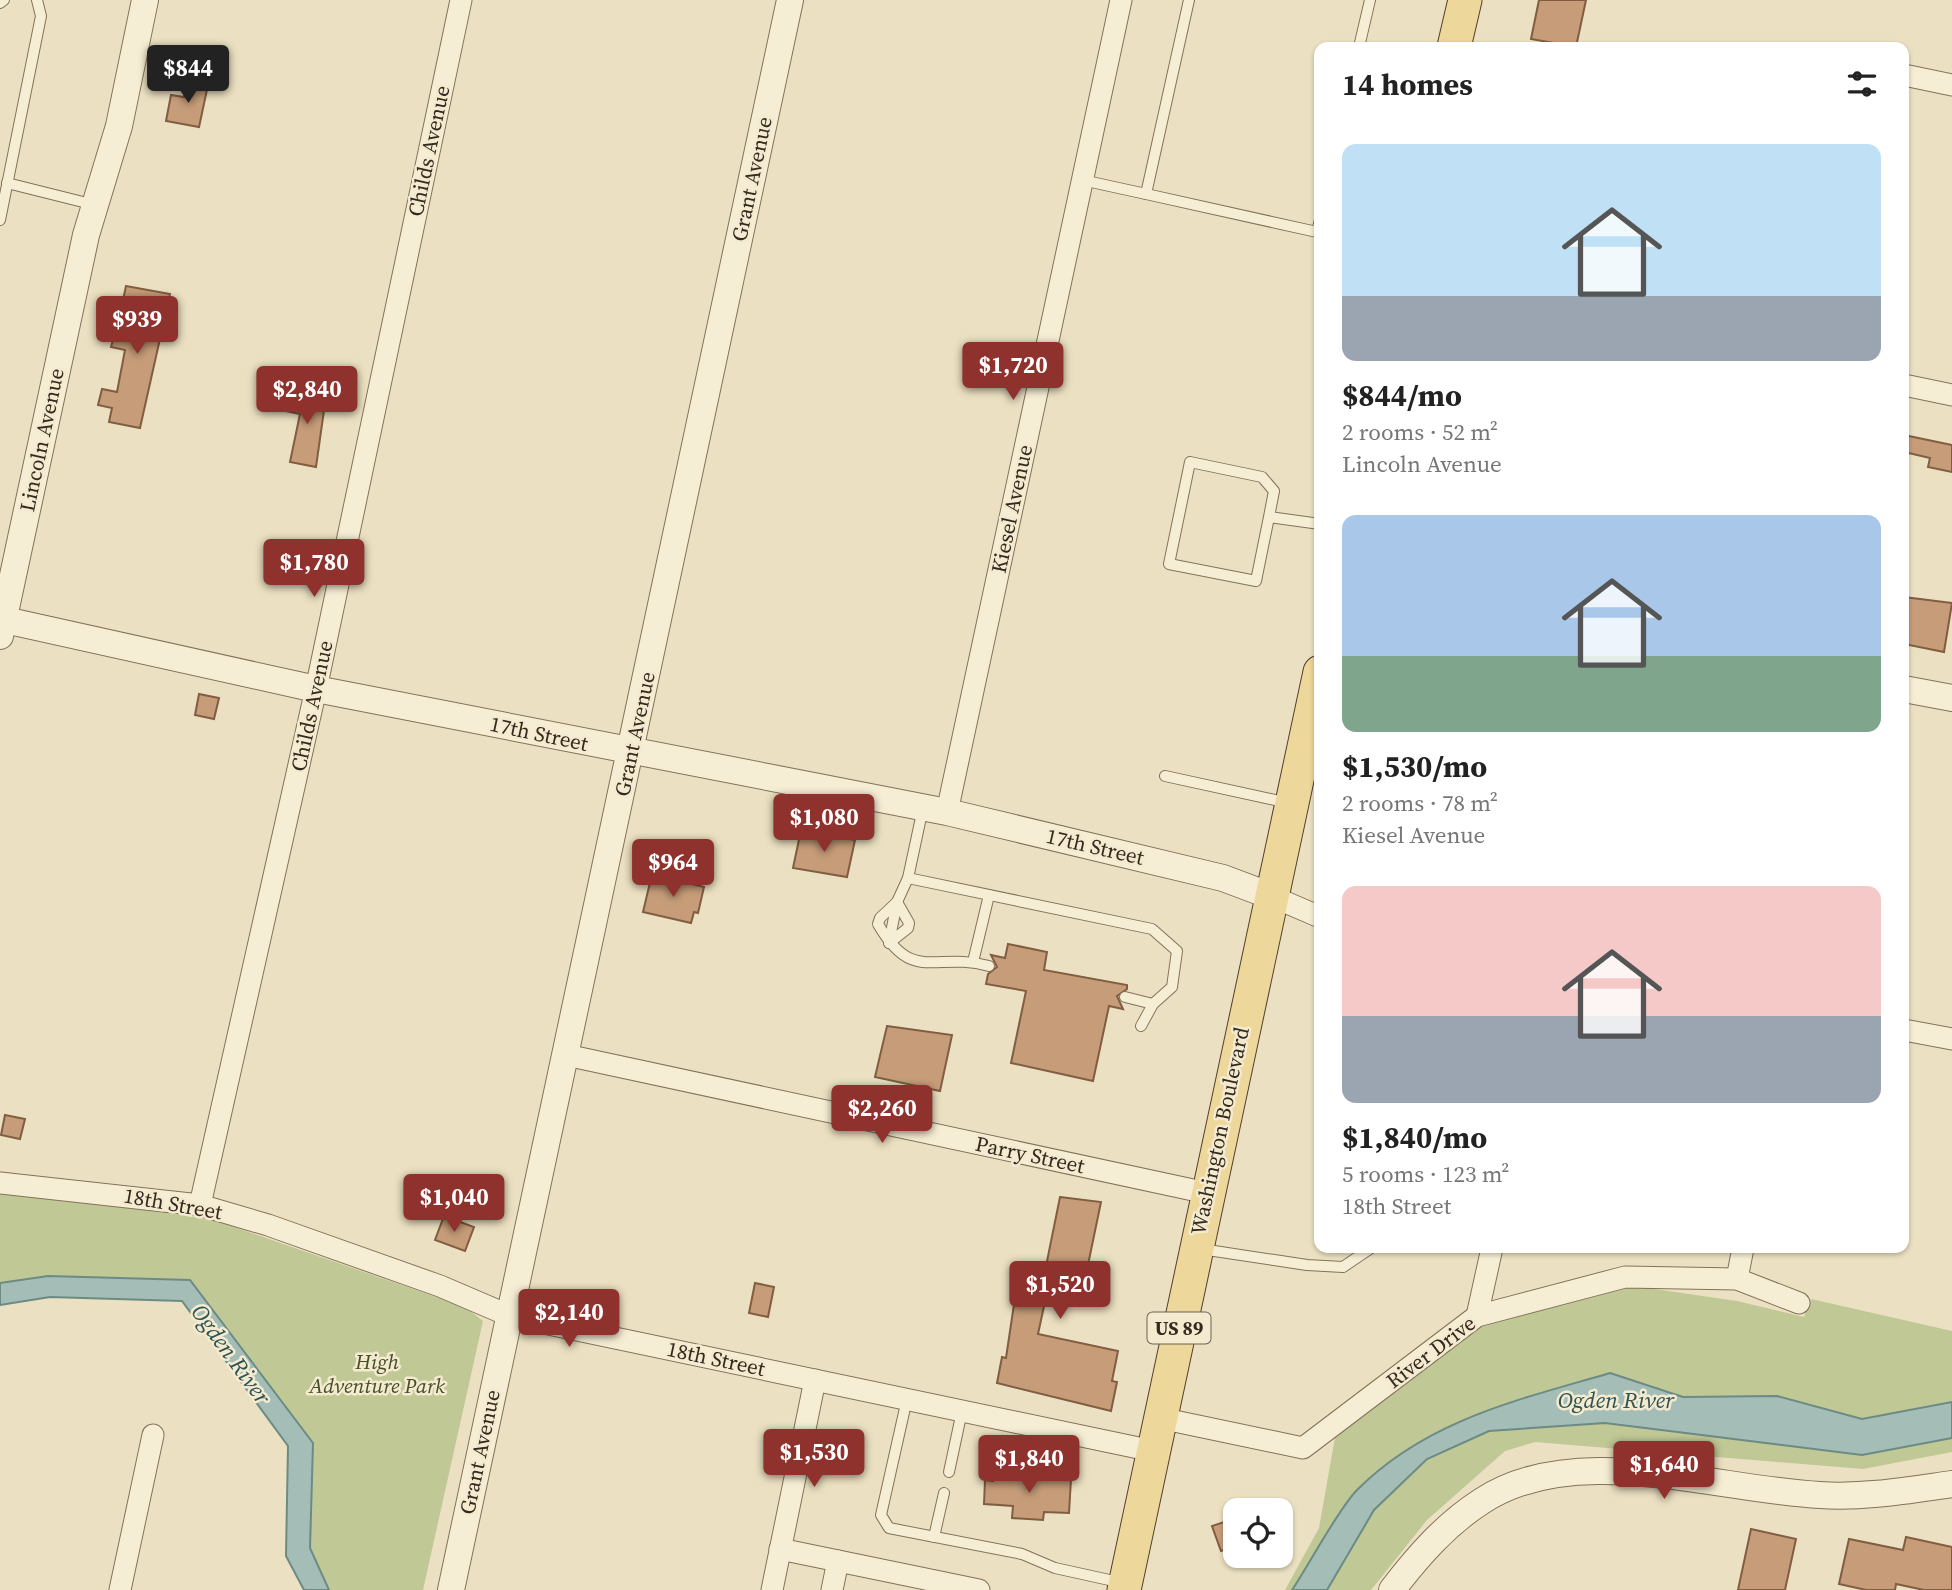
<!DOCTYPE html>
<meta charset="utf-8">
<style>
:root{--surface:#fff;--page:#f2f2f2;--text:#222;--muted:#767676;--accent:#8f312d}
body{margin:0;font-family:"Source Serif 4",serif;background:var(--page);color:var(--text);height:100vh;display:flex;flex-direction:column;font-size:26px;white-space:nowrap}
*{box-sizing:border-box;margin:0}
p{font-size:23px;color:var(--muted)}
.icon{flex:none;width:38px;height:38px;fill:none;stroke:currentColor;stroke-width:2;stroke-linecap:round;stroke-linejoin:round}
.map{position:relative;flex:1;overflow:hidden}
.sheet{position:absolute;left:1314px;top:42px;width:595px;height:1211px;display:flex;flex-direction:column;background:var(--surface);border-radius:14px;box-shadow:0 2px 5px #0004}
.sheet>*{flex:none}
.fabs{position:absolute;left:1223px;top:1498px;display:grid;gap:14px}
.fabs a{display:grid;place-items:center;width:70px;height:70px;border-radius:14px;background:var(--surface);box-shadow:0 2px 5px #0004;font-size:35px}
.price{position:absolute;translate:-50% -60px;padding:0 16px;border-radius:7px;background:var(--accent);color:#fff;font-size:23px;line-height:46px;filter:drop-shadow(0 2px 4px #0008)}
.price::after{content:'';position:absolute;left:50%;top:42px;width:21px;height:16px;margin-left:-10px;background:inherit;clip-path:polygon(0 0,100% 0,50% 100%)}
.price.on{background:#222;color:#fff}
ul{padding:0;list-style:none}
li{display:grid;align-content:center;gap:14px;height:371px;padding:0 28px}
li span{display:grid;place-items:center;height:217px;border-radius:14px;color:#555}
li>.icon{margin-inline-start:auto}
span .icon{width:126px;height:126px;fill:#fffc;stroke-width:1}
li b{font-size:30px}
h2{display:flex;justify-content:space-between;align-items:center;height:84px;padding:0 28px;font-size:30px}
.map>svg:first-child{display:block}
.green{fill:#c0c896}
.water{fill:#a4beb7;stroke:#6b8b84;stroke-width:2}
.building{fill:#c79d79;stroke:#815d41;stroke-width:2}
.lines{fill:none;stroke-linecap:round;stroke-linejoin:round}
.service-casing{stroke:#83725a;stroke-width:12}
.minor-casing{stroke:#83725a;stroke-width:23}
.tertiary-casing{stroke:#83725a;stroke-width:28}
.primary-casing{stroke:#51402e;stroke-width:35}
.service{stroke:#f6eed4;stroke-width:10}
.minor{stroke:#f6eed4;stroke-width:21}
.tertiary{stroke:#f6eed4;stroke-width:26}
.primary{stroke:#edd79a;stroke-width:33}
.labels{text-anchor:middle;stroke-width:5;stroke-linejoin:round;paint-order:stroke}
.shield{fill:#f3ead0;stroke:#6d6353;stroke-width:2}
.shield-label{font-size:19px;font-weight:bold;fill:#34291d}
.street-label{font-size:21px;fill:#34291d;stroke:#f3ead0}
.park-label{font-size:21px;font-style:italic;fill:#434f25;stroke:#f3ead0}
.water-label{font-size:23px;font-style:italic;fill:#2d5352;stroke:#f3ead0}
</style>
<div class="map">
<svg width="1952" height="1590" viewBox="0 0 1952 1590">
<rect width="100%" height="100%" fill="#ebe0c1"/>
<g class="green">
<path d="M 0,1193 L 128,1206 L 214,1220 L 465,1307 L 483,1321 L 423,1590 L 329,1590 L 310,1548 L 313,1443 L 190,1280 L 48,1276 L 0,1283 Z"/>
<path d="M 1627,1285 L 1737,1301 L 1804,1317 L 1811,1299 L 1952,1331 L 1952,1402 L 1862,1419 L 1777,1396 L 1683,1397 L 1610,1373 L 1355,1492 L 1292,1590 L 1285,1590 L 1319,1528 L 1336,1432 L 1476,1328 Z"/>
<path d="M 1605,1423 L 1862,1455 L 1952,1438 L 1952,1452 L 1863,1469 L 1535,1442 L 1505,1451 L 1427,1520 L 1371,1590 L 1327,1590 L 1374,1510 L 1427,1459 L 1489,1431 Z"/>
</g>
<g class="water">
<path d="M 48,1276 L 190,1280 L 313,1443 L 310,1548 L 329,1590 L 304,1590 L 286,1556 L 288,1446 L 182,1301 L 50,1297 L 0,1305 L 0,1283 Z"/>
<path d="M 1610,1373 L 1683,1397 L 1777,1396 L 1862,1419 L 1952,1402 L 1952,1438 L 1862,1455 L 1605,1423 L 1489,1431 L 1427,1459 L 1374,1510 L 1327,1590 L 1292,1590 C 1310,1563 1336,1513 1356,1491 C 1426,1420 1518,1400 1610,1373 Z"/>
</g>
<g class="building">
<path d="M 1539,0 L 1586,0 L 1576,47 L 1531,39 Z"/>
<path d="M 187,80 L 208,85 L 199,127 L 166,121 L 171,95 L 184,97 Z"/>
<path d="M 126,286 L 170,294 L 140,428 L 109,422 L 112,408 L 98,405 L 102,389 L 117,392 L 125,350 L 111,347 L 115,332 L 127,335 L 133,302 L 123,300 Z"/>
<path d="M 288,390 L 326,396 L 316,467 L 290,462 L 300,414 L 285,411 Z"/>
<path d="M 1904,435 L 1952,445 L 1952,472 L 1928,467 L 1930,458 L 1904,452 Z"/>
<path d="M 1904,597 L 1952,603 L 1944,652 L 1904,644 Z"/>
<path d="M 199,694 L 219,698 L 214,719 L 195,715 Z"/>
<path d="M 801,830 L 855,840 L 847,877 L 793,868 Z"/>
<path d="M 652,874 L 704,887 L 698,913 L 694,912 L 691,923 L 643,912 Z"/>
<path d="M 1008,944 L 1047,952 L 1044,970 L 1127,985 L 1127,989 L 1117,996 L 1123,1009 L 1109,1006 L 1093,1081 L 1011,1063 L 1026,991 L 986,984 L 988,974 L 997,967 L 991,955 L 1005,958 Z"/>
<path d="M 887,1026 L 952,1035 L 940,1091 L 875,1077 Z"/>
<path d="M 5,1115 L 25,1119 L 20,1139 L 1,1135 Z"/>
<path d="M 1060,1197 L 1101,1202 L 1083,1289 L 1079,1288 L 1076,1303 L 1046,1297 L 1038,1334 L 1118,1351 L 1112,1381 L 1117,1382 L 1111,1411 L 997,1383 L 1002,1357 L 1006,1358 L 1016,1291 L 1024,1293 L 1027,1278 L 1043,1281 Z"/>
<path d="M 444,1216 L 474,1227 L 465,1251 L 435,1240 Z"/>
<path d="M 755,1283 L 774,1287 L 768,1317 L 749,1313 Z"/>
<path d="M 993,1475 L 1071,1479 L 1069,1513 L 1044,1512 L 1043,1520 L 1012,1518 L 1013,1506 L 984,1504 L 985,1480 L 993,1481 Z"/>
<path d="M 1236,1518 L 1236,1546 L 1221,1551 L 1212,1526 Z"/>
<path d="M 1751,1529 L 1796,1539 L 1785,1590 L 1738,1590 Z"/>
<path d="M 1906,1537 L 1952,1547 L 1952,1590 L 1924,1590 L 1896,1584 L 1895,1590 L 1866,1590 L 1839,1584 L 1849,1539 L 1903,1550 Z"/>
</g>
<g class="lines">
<g class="service-casing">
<g id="service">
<path d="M 0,3 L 4,0"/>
<path d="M 1359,47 L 1370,0"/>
<path d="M 1082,180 L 1146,194 L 1189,0"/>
<path d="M 7,183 L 95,205"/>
<path d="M 1146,194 L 1317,232 L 1320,220"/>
<path d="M 0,220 L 41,16 L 37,0"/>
<path d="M 1269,517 L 1256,581 L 1169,564 L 1190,462 L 1262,477 L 1274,491 L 1269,517 L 1320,524"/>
<path d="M 1165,776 L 1289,803"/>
<path d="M 923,808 L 908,878 L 1152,929 L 1177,951 L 1172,987 L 1153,1004 L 1141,1026"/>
<path d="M 908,878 L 897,902 L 880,918 L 878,924 C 913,985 935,951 989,966"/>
<path d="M 889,943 L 908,928 L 909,923 L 897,902"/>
<path d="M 889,943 L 897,902"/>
<path d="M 973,962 L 989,895"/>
<path d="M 1125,997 L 1153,1004"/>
<path d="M 1201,1249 L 1307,1265 L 1343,1267 L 1371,1248"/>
<path d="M 907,1399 L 881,1515 L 889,1528 L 1022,1554 L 1055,1568 L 1123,1583"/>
<path d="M 949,1472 L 962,1411"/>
<path d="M 934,1537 L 944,1493"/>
</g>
</g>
<g class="minor-casing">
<g id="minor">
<path d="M 1904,75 L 1952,85"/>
<path d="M 1904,385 L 1952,395"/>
<path d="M 947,812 L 1121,0"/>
<path d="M 1271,896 L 1320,917"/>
<path d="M 1904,1030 L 1952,1039"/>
<path d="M 566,1055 L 1207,1193"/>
<path d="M 0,1183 L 200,1205 L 268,1225 L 440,1286 L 510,1316 L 1153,1451"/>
<path d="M 200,1205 L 316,689 L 461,0"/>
<path d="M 1737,1279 L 1743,1248"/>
<path d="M 1477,1316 L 1492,1248"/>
<path d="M 1160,1418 L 1303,1448 L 1477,1316 L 1625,1277 L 1737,1279 L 1799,1303"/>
<path d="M 780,1549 L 979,1590"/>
<path d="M 120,1590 L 153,1435"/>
<path d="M 772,1590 L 815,1380"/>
<path d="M 832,1590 L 838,1561"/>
</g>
</g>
<g class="tertiary-casing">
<g id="tertiary">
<path d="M 0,619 L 316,689 L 947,812 L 1223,878 L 1271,896"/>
<path d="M 0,636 L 86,235 L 119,126 L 145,0"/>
<path d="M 1904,689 L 1952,698"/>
<path d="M 451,1590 L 790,0"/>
<path d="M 1392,1590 C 1418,1556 1446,1524 1482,1501 C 1575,1440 1717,1490 1820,1495 C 1864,1498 1909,1490 1952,1484"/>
</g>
</g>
<g class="primary-casing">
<g id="primary">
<path d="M 1454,47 L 1465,0"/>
<path d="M 1124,1590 L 1320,672"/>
</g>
</g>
<use href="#service" class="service"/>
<use href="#minor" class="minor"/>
<use href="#tertiary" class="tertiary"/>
<use href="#primary" class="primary"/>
</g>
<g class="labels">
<rect class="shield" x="1147.5" y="1312.5" width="63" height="31" rx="5"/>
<g class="shield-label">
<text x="1179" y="1335">US 89</text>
</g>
<g class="street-label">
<text transform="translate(429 151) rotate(-78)" y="7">Childs Avenue</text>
<text transform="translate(752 179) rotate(-78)" y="7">Grant Avenue</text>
<text transform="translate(42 440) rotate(-78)" y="7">Lincoln Avenue</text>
<text transform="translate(1012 509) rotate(-78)" y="7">Kiesel Avenue</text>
<text transform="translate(312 706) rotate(-78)" y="7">Childs Avenue</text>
<text transform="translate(539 734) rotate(12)" y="7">17th Street</text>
<text transform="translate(635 734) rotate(-78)" y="7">Grant Avenue</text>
<text transform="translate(1095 847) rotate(13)" y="7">17th Street</text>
<text transform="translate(1220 1131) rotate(-78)" y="7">Washington Boulevard</text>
<text transform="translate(1030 1155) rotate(12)" y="7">Parry Street</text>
<text transform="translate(173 1204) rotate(10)" y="7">18th Street</text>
<text transform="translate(1431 1352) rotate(-37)" y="7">River Drive</text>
<text transform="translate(716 1359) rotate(12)" y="7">18th Street</text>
<text transform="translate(480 1452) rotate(-78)" y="7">Grant Avenue</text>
</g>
<g class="park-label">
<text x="377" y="1369">High<tspan x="377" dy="24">Adventure Park</tspan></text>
</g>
<g class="water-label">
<text transform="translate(231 1354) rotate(54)" y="8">Ogden River</text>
<text x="1616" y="1408">Ogden River</text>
</g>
</g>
</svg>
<div class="fabs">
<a><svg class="icon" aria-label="locate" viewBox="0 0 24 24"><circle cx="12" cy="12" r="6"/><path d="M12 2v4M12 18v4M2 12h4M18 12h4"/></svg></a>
</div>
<b class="price on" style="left:188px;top:105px">$844</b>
<b class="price" style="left:137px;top:356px">$939</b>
<b class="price" style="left:1013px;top:402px">$1,720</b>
<b class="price" style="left:307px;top:426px">$2,840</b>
<b class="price" style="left:314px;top:599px">$1,780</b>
<b class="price" style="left:824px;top:854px">$1,080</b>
<b class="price" style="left:673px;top:899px">$964</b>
<b class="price" style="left:882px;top:1145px">$2,260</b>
<b class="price" style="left:454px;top:1234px">$1,040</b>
<b class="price" style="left:1060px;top:1321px">$1,520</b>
<b class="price" style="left:569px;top:1349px">$2,140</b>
<b class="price" style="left:814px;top:1489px">$1,530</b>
<b class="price" style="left:1029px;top:1495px">$1,840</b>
<b class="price" style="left:1664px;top:1501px">$1,640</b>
<section class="sheet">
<h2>14 homes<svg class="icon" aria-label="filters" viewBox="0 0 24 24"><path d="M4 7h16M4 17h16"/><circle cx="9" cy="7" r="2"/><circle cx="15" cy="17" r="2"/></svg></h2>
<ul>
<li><span style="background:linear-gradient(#bfe0f5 70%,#9aa5b1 0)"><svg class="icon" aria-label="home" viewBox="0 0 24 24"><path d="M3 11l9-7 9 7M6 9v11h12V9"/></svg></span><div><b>$844/mo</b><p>2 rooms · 52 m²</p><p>Lincoln Avenue</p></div></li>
<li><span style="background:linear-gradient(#a9c7e8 65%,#7fa58c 0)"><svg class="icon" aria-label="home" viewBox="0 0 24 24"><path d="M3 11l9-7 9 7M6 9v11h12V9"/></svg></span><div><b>$1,530/mo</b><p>2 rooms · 78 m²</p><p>Kiesel Avenue</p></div></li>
<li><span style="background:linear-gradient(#f6c9c9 60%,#9aa5b1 0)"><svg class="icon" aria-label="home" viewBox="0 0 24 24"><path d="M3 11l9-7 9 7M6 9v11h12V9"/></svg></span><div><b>$1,840/mo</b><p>5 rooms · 123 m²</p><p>18th Street</p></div></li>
</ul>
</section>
</div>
